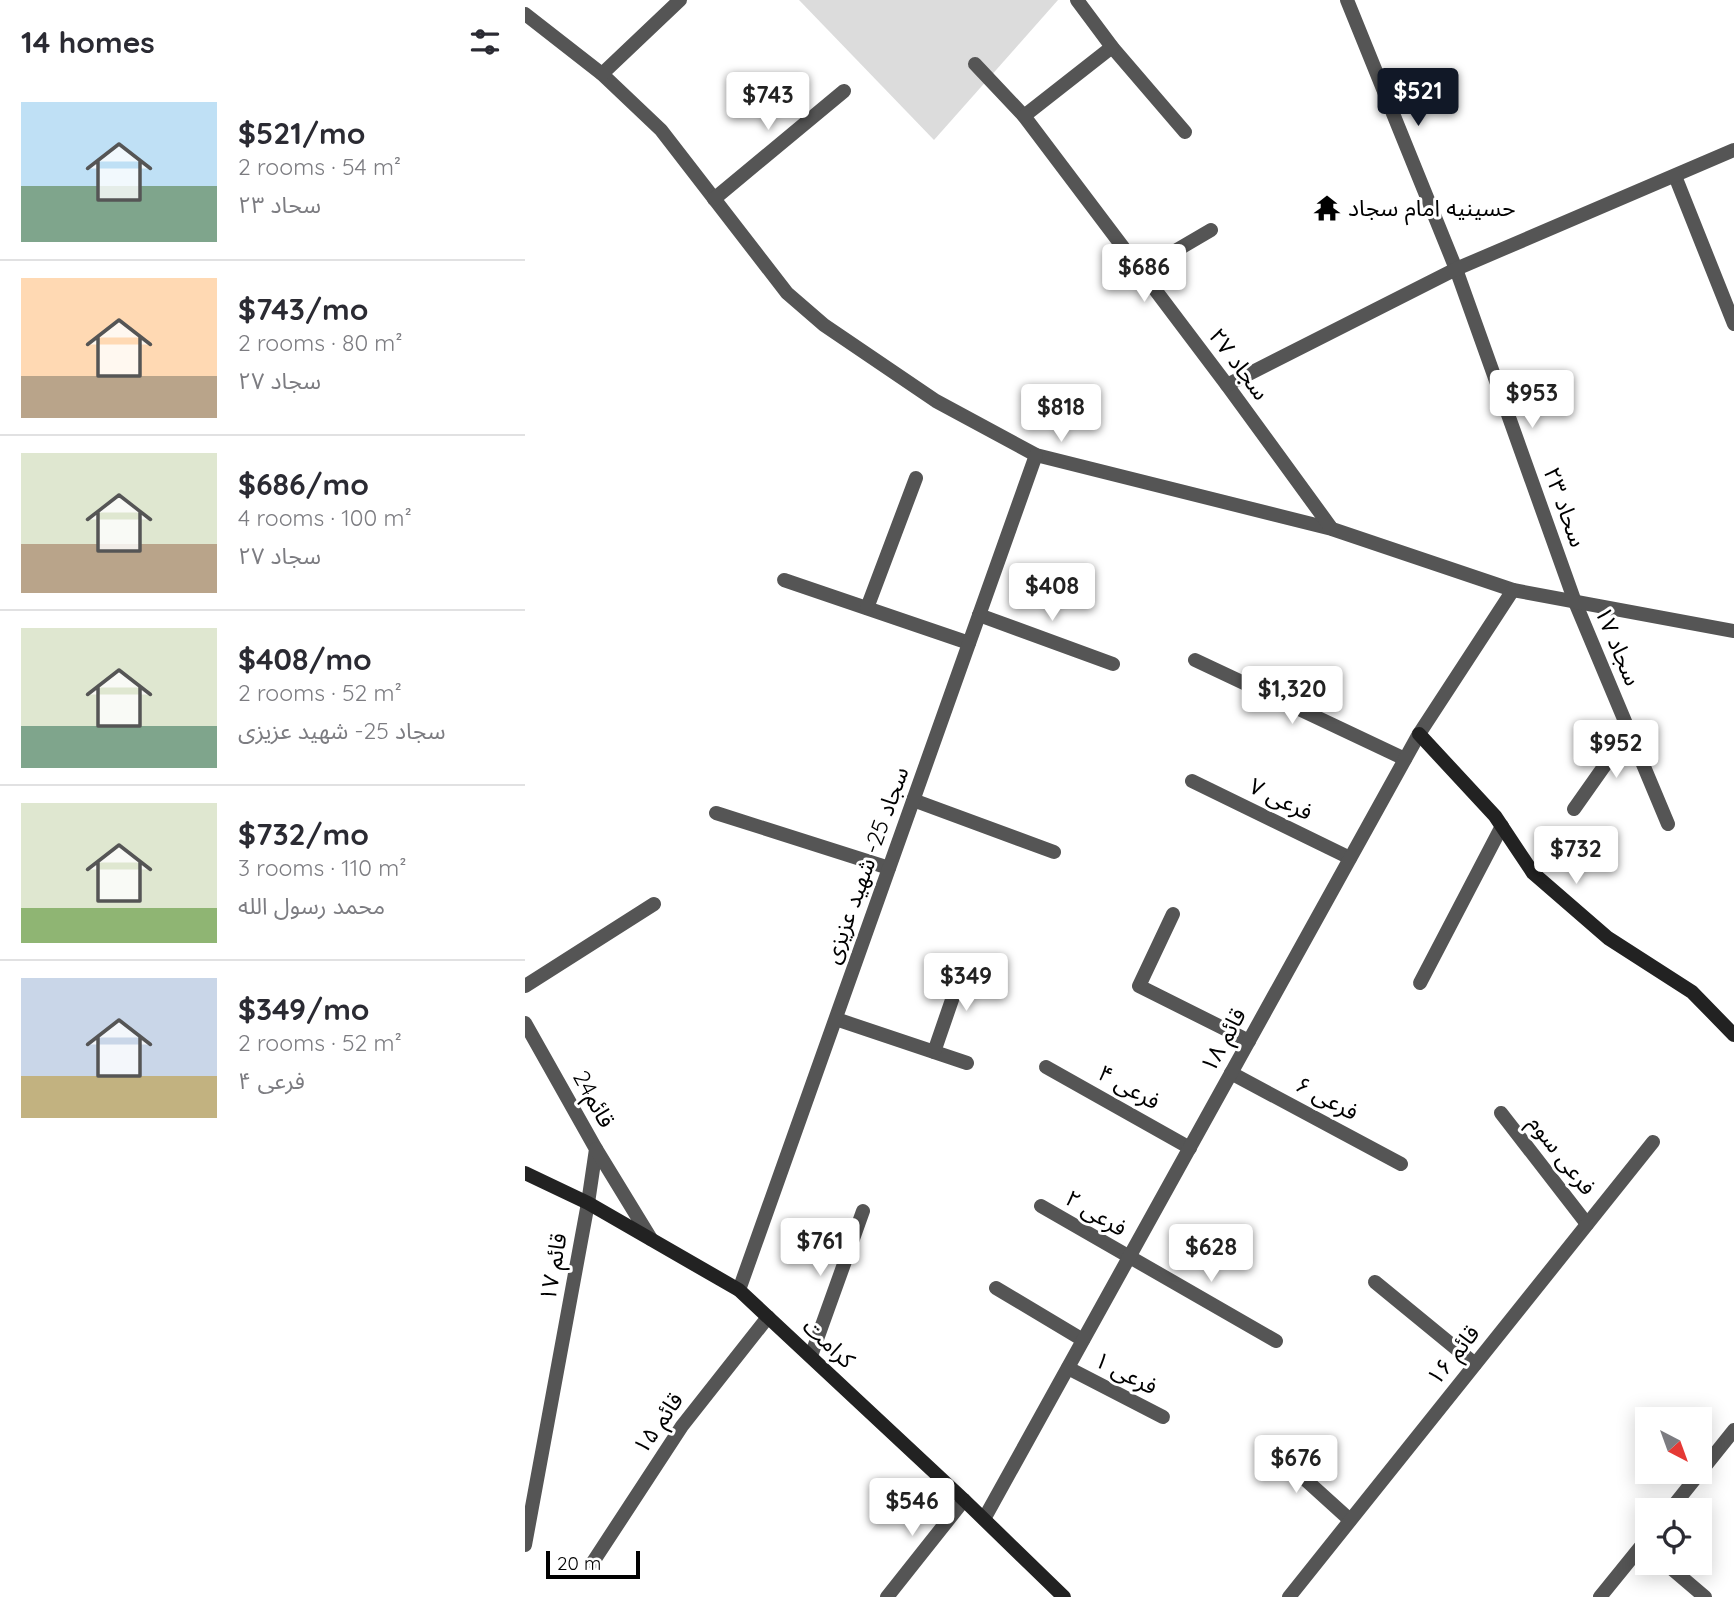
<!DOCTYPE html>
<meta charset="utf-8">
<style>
:root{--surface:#fff;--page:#f7f7f7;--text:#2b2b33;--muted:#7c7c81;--line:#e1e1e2;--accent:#111827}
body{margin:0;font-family:Quicksand,"Noto Sans Arabic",sans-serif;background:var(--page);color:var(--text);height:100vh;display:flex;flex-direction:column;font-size:26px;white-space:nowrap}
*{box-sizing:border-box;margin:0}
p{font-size:23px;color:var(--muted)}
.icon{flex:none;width:38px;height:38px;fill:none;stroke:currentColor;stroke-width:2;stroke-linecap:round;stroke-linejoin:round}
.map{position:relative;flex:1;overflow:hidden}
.side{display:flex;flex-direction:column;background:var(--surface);width:525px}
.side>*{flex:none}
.needle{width:46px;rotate:139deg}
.tools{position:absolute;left:1110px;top:1407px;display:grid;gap:14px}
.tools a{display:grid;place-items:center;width:77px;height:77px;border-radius:0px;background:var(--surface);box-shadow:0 4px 18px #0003;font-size:35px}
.scale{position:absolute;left:21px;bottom:18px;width:94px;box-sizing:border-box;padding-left:7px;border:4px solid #000;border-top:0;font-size:19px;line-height:24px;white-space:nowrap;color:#000;-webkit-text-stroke:5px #fff;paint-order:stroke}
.price{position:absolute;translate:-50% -60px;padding:0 16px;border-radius:7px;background:#fff;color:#222;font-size:23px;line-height:46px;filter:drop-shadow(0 2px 4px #0008)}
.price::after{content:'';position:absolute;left:50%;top:42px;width:21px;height:16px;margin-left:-10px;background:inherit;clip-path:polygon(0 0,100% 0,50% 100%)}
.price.on{background:var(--accent);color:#fff}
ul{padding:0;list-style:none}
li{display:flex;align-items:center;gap:21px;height:175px;padding:0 21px}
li+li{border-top:2px solid var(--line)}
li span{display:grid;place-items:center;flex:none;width:196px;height:140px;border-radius:0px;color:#555}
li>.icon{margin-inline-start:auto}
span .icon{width:84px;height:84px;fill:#fffc;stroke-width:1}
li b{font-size:30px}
h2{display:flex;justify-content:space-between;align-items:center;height:84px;padding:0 21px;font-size:30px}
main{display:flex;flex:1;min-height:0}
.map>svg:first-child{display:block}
.green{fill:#dcdcdc}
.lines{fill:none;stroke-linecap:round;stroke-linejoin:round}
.street{stroke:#555;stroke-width:14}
.secondary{stroke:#222;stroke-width:14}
.labels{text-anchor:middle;stroke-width:6;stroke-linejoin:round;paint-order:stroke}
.poi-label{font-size:23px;fill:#000;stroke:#fff;text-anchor:start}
.street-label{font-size:23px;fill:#000;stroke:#fff}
</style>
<main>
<section class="side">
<h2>14 homes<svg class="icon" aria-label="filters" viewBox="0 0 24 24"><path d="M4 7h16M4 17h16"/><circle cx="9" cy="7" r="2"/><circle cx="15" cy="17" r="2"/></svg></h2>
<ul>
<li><span style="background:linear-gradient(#bfe0f5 60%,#7fa58c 0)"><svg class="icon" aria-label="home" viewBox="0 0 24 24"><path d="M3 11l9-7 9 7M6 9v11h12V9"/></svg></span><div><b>$521/mo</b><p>2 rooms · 54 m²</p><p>سحاد ۲۳</p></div></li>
<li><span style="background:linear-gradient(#ffd9b3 70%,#b9a48a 0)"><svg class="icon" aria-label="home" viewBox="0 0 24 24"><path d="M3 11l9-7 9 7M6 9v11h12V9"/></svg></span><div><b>$743/mo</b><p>2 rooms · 80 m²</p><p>سجاد ۲۷</p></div></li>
<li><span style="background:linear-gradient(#dfe7d0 65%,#b9a48a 0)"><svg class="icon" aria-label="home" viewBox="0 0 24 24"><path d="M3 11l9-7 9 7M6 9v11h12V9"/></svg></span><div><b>$686/mo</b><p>4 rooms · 100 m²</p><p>سجاد ۲۷</p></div></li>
<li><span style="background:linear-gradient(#dfe7d0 70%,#7fa58c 0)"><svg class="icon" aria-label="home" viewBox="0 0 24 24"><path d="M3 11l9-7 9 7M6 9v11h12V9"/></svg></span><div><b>$408/mo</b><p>2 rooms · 52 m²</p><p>سجاد 25- شهید عزیزی</p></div></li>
<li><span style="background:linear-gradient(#dfe7d0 75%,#8fb573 0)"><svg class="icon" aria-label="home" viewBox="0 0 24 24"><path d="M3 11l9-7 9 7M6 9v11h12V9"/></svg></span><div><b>$732/mo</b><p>3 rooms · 110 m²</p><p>محمد رسول الله</p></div></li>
<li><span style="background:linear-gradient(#c9d6e8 70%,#c2b280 0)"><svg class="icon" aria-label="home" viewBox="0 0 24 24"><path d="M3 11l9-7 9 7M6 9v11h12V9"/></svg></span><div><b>$349/mo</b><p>2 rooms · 52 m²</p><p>فرعی ۴</p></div></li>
</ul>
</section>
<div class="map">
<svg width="1209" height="1597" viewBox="0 0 1209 1597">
<rect width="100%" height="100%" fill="#fff"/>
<path class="green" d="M 274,0 L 533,0 L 409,140 Z"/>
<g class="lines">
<g class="street">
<path d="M 552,0 L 587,47 L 660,132"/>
<path d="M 822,0 L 931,269 L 1050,602 L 1143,824"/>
<path d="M 0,14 L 77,74 L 136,130 L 262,293 L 299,325 L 411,401 L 511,455 L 807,529 L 988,590 L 1209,631"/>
<path d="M 450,64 L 499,116 L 702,385 L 807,529"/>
<path d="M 77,74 L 155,0"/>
<path d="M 499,116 L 587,47"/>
<path d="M 1150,176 L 1209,324"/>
<path d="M 189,199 L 319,91"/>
<path d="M 616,271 L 686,230"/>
<path d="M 702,385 L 931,269 L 1209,150"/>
<path d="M 259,580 L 444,643"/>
<path d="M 342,608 L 391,478"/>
<path d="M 454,615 L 588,664"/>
<path d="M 670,660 L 880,759"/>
<path d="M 667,781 L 825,858"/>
<path d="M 388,800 L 529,852"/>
<path d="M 1049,809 L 1104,731"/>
<path d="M 191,813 L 364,868"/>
<path d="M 648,914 L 614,986 L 724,1041"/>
<path d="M 895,983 L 977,826"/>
<path d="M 0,986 L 129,904"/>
<path d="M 311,1019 L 442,1063"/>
<path d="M 0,1023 L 71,1149 L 63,1203 L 0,1545"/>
<path d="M 409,1052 L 440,962"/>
<path d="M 521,1067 L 665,1148"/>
<path d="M 706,1073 L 876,1164"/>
<path d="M 976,1113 L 1062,1224"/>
<path d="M 71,1149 L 126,1239"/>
<path d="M 516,1206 L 751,1341"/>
<path d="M 850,1282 L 950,1364"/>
<path d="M 471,1288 L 558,1340"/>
<path d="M 214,1290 L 511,455"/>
<path d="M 286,1356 L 338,1211"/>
<path d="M 543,1368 L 638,1417"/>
<path d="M 741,1444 L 825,1520"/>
<path d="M 1145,1510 L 1209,1430"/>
<path d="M 459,1519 L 894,734 L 988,590"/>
<path d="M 68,1562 L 157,1426 L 243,1317"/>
<path d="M 1140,1563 L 1180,1597"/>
<path d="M 362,1597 L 439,1500"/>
<path d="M 764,1597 L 1128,1142"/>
<path d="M 1075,1597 L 1122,1539"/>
</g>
<g class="secondary">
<path d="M 894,734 L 970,816 L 1008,873 L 1083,938 L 1167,992 L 1209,1035"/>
<path d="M 0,1173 L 63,1203 L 214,1290 L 439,1500 L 539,1597"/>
</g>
</g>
<defs>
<g id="temple-bare" transform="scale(2.1)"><path d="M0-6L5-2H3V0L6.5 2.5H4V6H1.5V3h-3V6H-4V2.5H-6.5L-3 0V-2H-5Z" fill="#000" stroke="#fff" stroke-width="2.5" paint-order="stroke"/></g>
</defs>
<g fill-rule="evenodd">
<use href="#temple-bare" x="802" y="208"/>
</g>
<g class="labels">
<g class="poi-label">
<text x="823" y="216">حسینیه امام سجاد</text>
</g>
<g class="street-label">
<text transform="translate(714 364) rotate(53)" y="8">سجاد ۲۷</text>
<text transform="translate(1040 507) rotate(70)" y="8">سحاد ۲۳</text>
<text transform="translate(1093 646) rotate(67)" y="8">سجاد ۱۷</text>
<text transform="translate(756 799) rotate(26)" y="8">فرعی ۷</text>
<text transform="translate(341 865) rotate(-70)" y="8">سجاد 25- شهید عزیزی</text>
<text transform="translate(698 1040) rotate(-61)" y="8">قائم ۱۸</text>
<text transform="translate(604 1087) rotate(29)" y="8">فرعی ۴</text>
<text transform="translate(802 1098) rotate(28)" y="8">فرعی ۶</text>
<text transform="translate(69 1099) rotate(61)" y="8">قائم24</text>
<text transform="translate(1037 1155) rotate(52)" y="8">فرعی سوم</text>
<text transform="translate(571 1213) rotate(31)" y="8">فرعی ۲</text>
<text transform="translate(28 1267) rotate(-80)" y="8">قائم ۱۷</text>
<text transform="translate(304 1343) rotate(43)" y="8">کرامت</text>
<text transform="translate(928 1355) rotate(-51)" y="8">قائم ۱۶</text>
<text transform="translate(601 1373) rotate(27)" y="8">فرعی ۱</text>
<text transform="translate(133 1423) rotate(-55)" y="8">قائم ۱۵</text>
</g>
</g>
</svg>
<div class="tools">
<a><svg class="needle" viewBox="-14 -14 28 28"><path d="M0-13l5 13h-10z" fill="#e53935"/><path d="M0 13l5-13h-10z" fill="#7c7c81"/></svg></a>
<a><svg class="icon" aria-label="locate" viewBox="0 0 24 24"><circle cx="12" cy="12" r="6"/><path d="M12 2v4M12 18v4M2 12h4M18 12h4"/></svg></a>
</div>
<div class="scale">20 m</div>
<b class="price on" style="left:893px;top:128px">$521</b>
<b class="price" style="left:243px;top:132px">$743</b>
<b class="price" style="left:619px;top:304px">$686</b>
<b class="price" style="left:1007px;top:430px">$953</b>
<b class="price" style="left:536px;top:444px">$818</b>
<b class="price" style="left:527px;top:623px">$408</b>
<b class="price" style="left:767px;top:726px">$1,320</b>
<b class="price" style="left:1091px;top:780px">$952</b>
<b class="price" style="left:1051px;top:886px">$732</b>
<b class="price" style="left:441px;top:1013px">$349</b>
<b class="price" style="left:295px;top:1278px">$761</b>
<b class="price" style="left:686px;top:1284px">$628</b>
<b class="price" style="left:771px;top:1495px">$676</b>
<b class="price" style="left:387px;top:1538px">$546</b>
</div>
</main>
